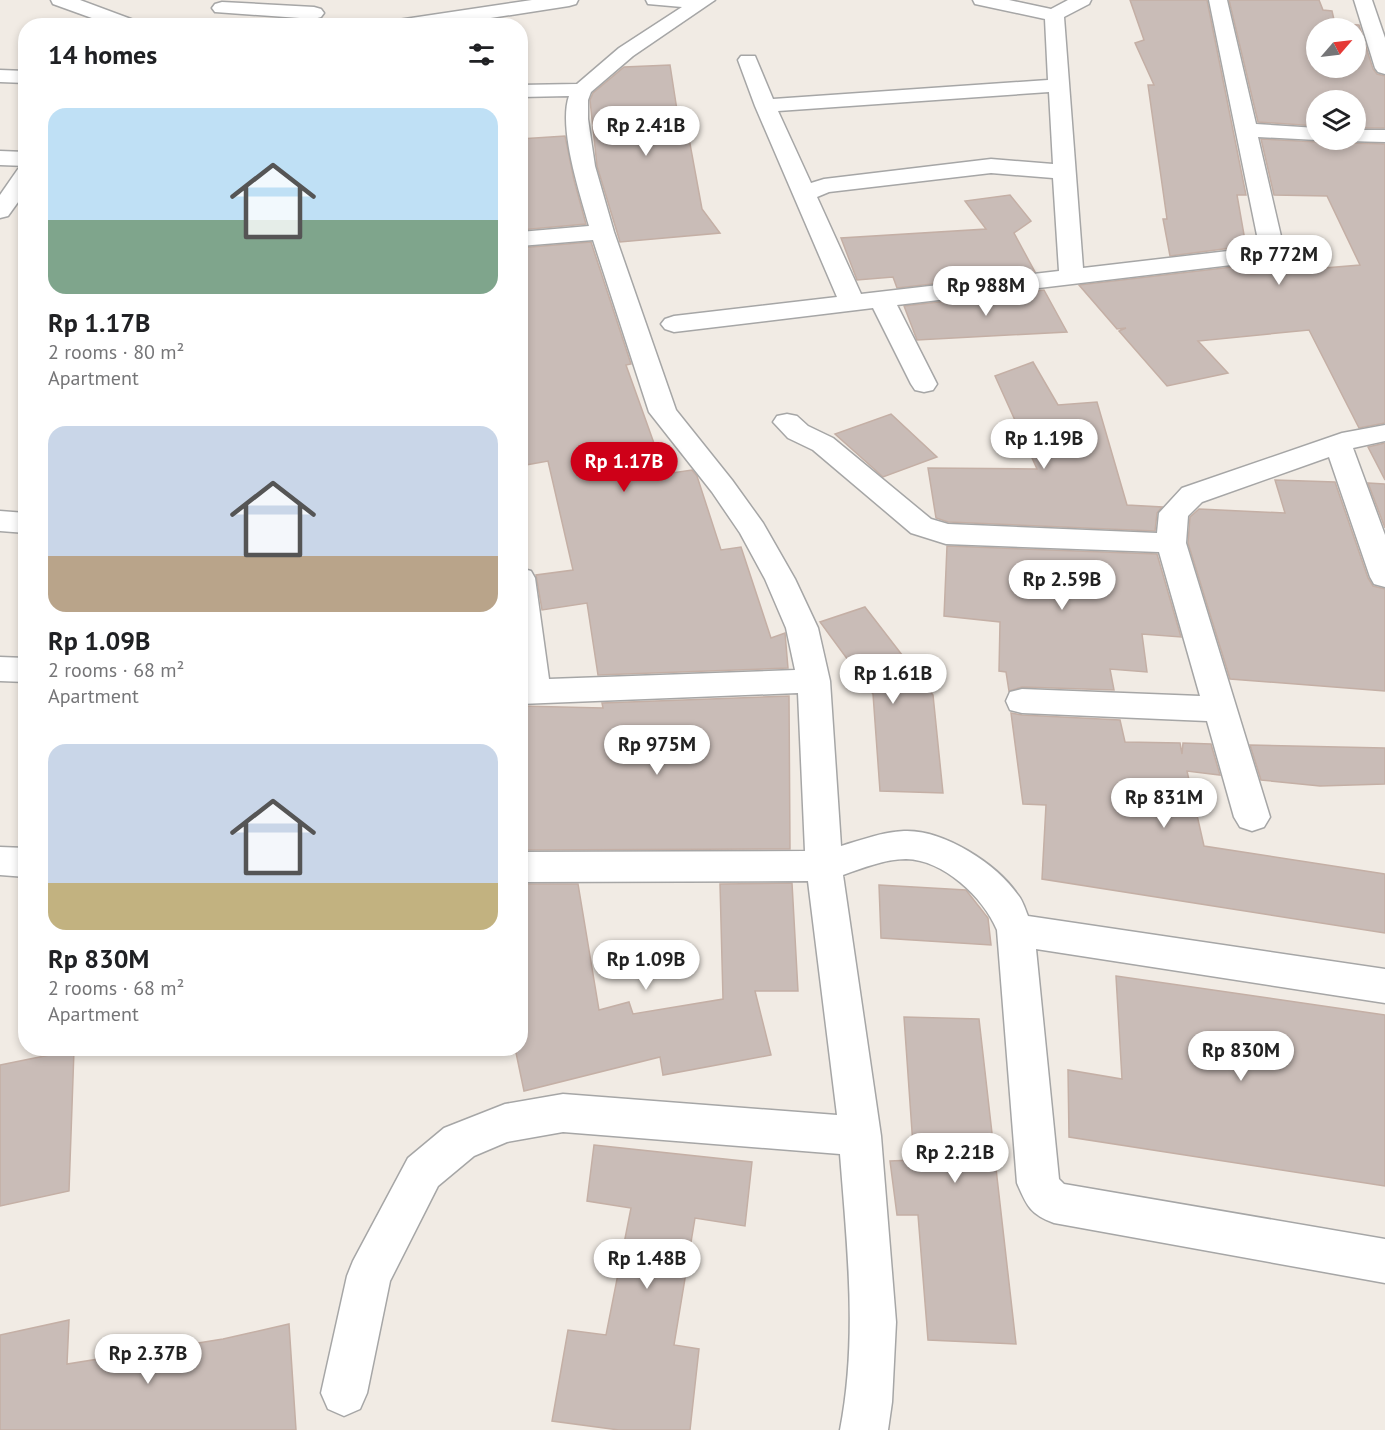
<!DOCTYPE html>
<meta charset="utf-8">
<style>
:root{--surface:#fff;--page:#f6f6f6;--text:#202124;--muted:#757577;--accent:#ce0018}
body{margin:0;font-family:"PT Sans",sans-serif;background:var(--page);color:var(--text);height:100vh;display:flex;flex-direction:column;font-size:22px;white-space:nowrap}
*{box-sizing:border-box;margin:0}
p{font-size:20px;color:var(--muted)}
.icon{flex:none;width:33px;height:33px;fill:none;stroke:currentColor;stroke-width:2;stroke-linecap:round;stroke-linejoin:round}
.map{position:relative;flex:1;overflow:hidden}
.side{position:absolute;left:18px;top:18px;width:510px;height:1038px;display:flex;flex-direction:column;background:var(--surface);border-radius:24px;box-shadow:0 3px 9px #0003}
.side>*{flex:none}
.needle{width:39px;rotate:62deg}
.controls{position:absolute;left:1306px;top:18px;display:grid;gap:12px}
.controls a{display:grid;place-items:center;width:60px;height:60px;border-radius:50%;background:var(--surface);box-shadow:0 3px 9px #0003;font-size:30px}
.price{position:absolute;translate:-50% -51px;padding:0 14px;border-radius:21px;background:#fff;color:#222;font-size:20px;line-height:39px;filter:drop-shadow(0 2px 3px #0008)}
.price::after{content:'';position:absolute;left:50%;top:36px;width:18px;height:14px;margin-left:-9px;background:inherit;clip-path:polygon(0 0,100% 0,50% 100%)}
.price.selected{background:var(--accent);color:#fff}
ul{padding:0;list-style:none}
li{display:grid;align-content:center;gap:12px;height:318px;padding:0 30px}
li span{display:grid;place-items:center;height:186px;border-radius:18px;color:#555}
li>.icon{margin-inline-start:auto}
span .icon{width:108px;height:108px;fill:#fffc;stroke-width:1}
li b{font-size:26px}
h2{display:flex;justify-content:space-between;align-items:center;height:72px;padding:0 30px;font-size:26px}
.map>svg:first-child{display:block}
.building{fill:#c9bcb7;stroke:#c4afa5;stroke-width:1.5;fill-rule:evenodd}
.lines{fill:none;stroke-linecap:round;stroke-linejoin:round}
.minor-casing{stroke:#a6a6a6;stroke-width:3}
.minor{fill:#fff;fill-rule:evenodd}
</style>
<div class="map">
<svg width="1385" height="1430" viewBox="0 0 1385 1430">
<rect width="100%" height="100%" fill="#f1ebe4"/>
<g class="building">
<path d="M 1130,0 L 1207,0 L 1246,195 L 1237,195 L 1246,246 L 1170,256 L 1163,219 L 1167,219 L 1148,85 L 1154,85 L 1135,43 L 1144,40 Z"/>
<path d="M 1229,0 L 1319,0 L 1323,10 L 1332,11 L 1335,24 L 1359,25 L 1373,69 L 1377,74 L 1385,76 L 1385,128 L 1356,128 L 1356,100 L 1317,100 L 1317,126 L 1258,122 ZM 1317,28 L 1356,28 L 1356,68 L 1317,68 Z"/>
<path d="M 670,65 L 679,123 L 686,122 L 702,209 L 720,233 L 620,242 L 597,166 L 590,100 L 593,93 L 624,67 Z"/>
<path d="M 565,136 L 574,180 L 586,224 L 520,230 L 520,139 Z"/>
<path d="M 1261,139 L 1317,142 L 1319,140 L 1346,140 L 1348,143 L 1385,144 L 1385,423 L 1359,428 L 1309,330 L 1198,341 L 1228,373 L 1167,386 L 1119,331 L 1126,328 L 1117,329 L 1079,285 L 1249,265 L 1251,274 L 1360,265 L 1327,196 L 1274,195 Z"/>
<path d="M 1010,195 L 1031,221 L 1014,233 L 1035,272 L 897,288 L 893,277 L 857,280 L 841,238 L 986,229 L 965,201 Z"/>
<path d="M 591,242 L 631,364 L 626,365 L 665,474 L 692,470 L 697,476 L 721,550 L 741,547 L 771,638 L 785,633 L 788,668 L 598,675 L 587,603 L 542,610 L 536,575 L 573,570 L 548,461 L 520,466 L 520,248 Z"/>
<path d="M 1044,290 L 1067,332 L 917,340 L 904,306 Z"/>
<path d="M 1033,362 L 1058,405 L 1097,402 L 1127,505 L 1162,507 L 1157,513 L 1155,531 L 948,522 L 936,518 L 928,468 L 1037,469 L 995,376 Z"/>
<path d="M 891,414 L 937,457 L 883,477 L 835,434 Z"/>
<path d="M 1385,443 L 1385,480 L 1368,447 Z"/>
<path d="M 1275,480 L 1335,482 L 1368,578 L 1373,586 L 1385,589 L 1385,691 L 1230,679 L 1188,543 L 1190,517 L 1199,509 L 1285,513 Z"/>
<path d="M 1368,483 L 1385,484 L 1385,528 Z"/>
<path d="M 947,546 L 1157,554 L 1181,637 L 1142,634 L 1147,672 L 1110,669 L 1114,690 L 1022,687 L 1009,691 L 1006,672 L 999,671 L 1000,622 L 944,616 Z"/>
<path d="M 865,607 L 933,695 L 943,793 L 880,791 L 873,694 L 820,622 Z"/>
<path d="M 789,696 L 790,849 L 520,850 L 520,706 L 603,708 L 602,703 Z"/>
<path d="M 1011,713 L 1022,715 L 1120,720 L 1125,742 L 1180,743 L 1182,754 L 1183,743 L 1211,744 L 1220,775 L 1187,771 L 1204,846 L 1385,874 L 1385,933 L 1042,879 L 1046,805 L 1023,804 Z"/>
<path d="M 1250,745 L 1385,748 L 1385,784 L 1320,786 L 1261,780 Z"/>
<path d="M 792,883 L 798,991 L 755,991 L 771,1055 L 663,1075 L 660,1057 L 524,1091 L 515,1048 L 520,1048 L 520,884 L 578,884 L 599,1010 L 629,1002 L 633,1014 L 723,999 L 720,884 Z"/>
<path d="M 879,885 L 966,890 L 988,918 L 991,945 L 881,938 Z"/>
<path d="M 1116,976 L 1385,1015 L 1385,1186 L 1069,1137 L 1068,1070 L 1122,1079 Z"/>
<path d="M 904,1017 L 979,1019 L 1016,1344 L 928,1340 L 918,1215 L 897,1215 L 890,1161 L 914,1160 Z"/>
<path d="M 74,1050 L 69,1191 L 0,1206 L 0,1065 Z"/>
<path d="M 594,1145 L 752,1162 L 745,1226 L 695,1218 L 674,1345 L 699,1349 L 690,1430 L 619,1430 L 552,1421 L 568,1330 L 606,1335 L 631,1208 L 587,1201 Z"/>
<path d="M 69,1320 L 67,1364 L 223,1339 L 289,1324 L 296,1430 L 0,1430 L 0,1335 Z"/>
</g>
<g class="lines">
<g class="minor-casing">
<g id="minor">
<path d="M 51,0 L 80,0 L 139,22 L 141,26 L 114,26 L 53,4 Z"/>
<path d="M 532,0 L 578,0 L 576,4 L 569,6 L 439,26 L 389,26 L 391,22 L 398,20 Z"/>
<path d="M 646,0 L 715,0 L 633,56 L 591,92 L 588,100 L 588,119 L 595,166 L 614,232 L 676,410 L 732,480 L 763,523 L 795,579 L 818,628 L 830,681 L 841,846 C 861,840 882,832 904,831 C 943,829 997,864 1018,895 C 1023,901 1025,909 1028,916 L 1385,969 L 1385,1003 L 1036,949 L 1059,1179 L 1064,1184 L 1385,1239 L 1385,1283 L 1054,1223 C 1030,1214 1027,1206 1017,1183 L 997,930 C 983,897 944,860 906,859 C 885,859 863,868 843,875 L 881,1136 L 896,1322 L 892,1402 L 888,1430 L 840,1430 C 858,1338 847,1246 840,1154 L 563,1132 L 507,1142 L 474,1156 L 438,1186 L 390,1281 L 367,1393 L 360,1409 L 344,1416 L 328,1409 L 321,1393 L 347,1276 L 353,1261 L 408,1158 L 444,1128 L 505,1104 L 563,1094 L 837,1115 L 808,881 L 520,882 L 520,852 L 805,851 L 798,693 L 520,704 L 520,568 L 531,571 L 535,578 L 549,679 L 795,670 L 786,628 L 765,579 L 740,533 L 712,492 L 649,412 L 593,240 L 520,246 L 520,232 L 589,226 C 580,194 558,128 569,96 L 520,97 L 520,85 L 577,84 L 619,48 L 682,7 L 648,4 Z"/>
<path d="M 973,0 L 1009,0 L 1051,9 L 1068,0 L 1091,0 L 1089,4 L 1064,17 L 1083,268 L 1245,249 L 1259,245 L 1209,0 L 1227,0 L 1256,124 L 1317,128 L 1317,140 L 1321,140 L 1317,140 L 1258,137 L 1283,245 L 1278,254 L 1248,263 L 897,305 L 937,384 L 933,390 L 924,392 L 915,390 L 911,384 L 873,308 L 674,332 L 665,329 L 661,324 L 665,319 L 674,316 L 837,297 L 755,106 L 738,60 L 741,56 L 755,56 L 773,99 L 1048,80 L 1045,19 L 975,4 ZM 1049,92 L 1053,164 L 991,159 L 824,179 L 811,183 L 778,111 ZM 991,173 L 1053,178 L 1059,271 L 861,294 L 817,197 L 829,192 Z"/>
<path d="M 1354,0 L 1372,0 L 1385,38 L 1385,74 L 1378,72 L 1375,68 Z"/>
<path d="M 222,2 L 314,7 L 321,9 L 324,13 L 321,17 L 314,19 L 215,12 L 212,8 L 215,4 Z"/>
<path d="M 0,70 L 26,71 L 26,83 L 0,82 Z"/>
<path d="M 1356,130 L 1385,130 L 1385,142 L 1348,141 L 1356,140 Z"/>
<path d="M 0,151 L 26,152 L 26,166 L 0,165 Z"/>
<path d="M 26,167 L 26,191 L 8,216 L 0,218 L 0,195 L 18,169 Z"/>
<path d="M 787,414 L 797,416 L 808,426 L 833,438 L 931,519 L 948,524 L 1157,533 L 1159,513 L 1182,488 L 1342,433 L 1385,425 L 1385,441 L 1353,448 L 1385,535 L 1385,587 L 1374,584 L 1370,577 L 1329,457 L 1202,502 L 1188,516 L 1186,543 L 1270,817 L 1264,827 L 1252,831 L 1240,827 L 1234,817 L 1207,721 L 1022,713 L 1010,710 L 1006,701 L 1010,692 L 1022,689 L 1200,696 L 1159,552 L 946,544 L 911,533 L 813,450 L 788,438 L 773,422 L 777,416 Z"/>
<path d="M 0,511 L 26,513 L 26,533 L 0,531 Z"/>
<path d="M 0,657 L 26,658 L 26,682 L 0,681 Z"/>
<path d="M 0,847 L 26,848 L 26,877 L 0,875 Z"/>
</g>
</g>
<use href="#minor" class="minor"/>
</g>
</svg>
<div class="controls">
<a><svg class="needle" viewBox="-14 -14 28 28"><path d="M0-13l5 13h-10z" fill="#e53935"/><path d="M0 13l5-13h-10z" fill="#757577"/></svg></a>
<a><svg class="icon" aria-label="layers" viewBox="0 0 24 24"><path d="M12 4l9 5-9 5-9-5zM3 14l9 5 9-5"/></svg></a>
</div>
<b class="price" style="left:646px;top:157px">Rp 2.41B</b>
<b class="price" style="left:1279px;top:286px">Rp 772M</b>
<b class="price" style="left:986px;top:317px">Rp 988M</b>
<b class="price" style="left:1044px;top:470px">Rp 1.19B</b>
<b class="price selected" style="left:624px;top:493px">Rp 1.17B</b>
<b class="price" style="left:1062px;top:611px">Rp 2.59B</b>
<b class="price" style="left:893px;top:705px">Rp 1.61B</b>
<b class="price" style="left:657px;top:776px">Rp 975M</b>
<b class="price" style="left:1164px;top:829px">Rp 831M</b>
<b class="price" style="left:646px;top:991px">Rp 1.09B</b>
<b class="price" style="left:1241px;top:1082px">Rp 830M</b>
<b class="price" style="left:955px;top:1184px">Rp 2.21B</b>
<b class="price" style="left:647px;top:1290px">Rp 1.48B</b>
<b class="price" style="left:148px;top:1385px">Rp 2.37B</b>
<section class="side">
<h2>14 homes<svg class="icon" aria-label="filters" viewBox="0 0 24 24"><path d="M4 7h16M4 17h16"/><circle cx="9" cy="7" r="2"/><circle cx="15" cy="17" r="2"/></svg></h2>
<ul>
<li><span style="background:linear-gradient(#bfe0f5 60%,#7fa58c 0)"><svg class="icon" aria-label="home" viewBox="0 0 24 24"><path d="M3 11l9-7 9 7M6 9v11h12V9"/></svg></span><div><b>Rp 1.17B</b><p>2 rooms · 80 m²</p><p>Apartment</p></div></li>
<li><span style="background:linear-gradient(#c9d6e8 70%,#b9a48a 0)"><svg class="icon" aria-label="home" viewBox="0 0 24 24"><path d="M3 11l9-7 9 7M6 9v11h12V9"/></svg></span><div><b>Rp 1.09B</b><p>2 rooms · 68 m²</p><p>Apartment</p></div></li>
<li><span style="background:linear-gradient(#c9d6e8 75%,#c2b280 0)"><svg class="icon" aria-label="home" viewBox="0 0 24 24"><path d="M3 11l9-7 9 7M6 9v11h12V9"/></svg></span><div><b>Rp 830M</b><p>2 rooms · 68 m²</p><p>Apartment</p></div></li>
</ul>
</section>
</div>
